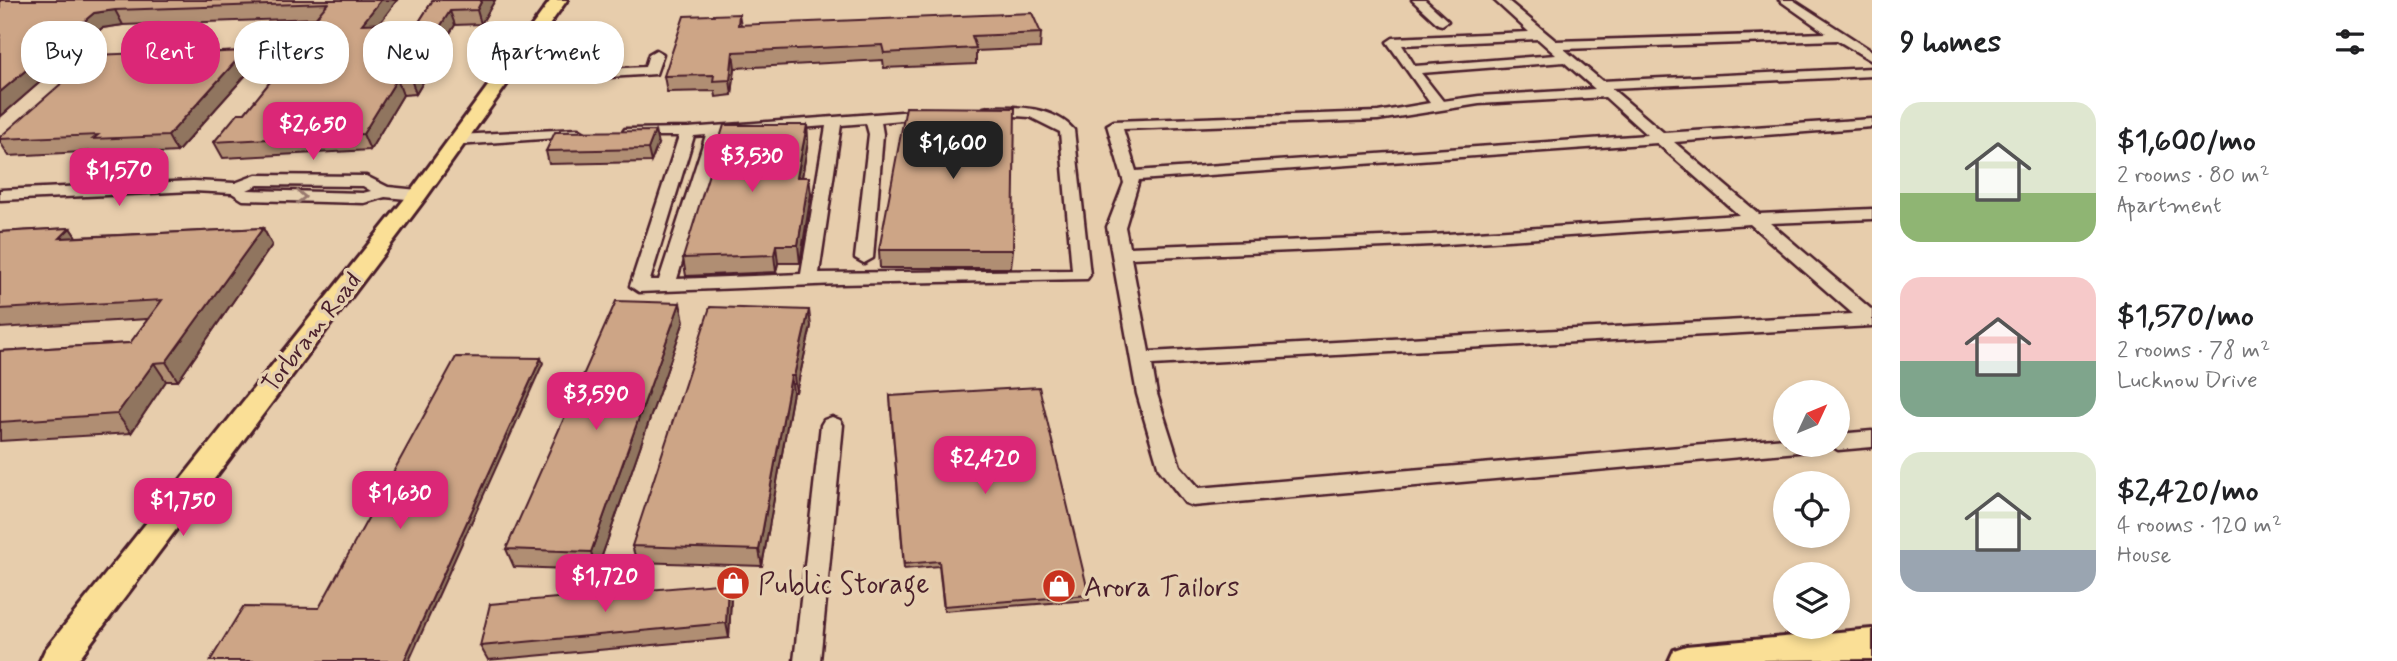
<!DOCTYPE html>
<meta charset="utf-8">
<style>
:root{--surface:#fff;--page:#f2f2f2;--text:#202124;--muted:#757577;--accent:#db2777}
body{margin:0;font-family:Mynerve,sans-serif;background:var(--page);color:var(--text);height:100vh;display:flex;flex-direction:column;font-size:26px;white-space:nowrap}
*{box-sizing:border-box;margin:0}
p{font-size:23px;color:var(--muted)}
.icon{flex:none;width:38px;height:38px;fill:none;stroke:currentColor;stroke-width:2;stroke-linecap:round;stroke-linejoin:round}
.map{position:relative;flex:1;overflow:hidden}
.sheet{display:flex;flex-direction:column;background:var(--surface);width:525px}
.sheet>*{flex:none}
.hud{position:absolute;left:21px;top:21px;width:665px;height:63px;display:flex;gap:14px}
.needle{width:46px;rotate:46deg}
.fabs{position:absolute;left:1773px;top:380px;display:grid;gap:14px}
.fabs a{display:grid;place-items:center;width:77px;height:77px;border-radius:50%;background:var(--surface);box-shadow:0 4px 10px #0003;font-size:35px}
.price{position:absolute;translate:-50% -60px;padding:0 16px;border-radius:14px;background:var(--accent);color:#fff;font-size:23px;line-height:46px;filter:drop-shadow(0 2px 4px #0008)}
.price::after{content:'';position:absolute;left:50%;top:42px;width:21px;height:16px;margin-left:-10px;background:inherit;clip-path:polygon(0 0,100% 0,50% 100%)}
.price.active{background:#222;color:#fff}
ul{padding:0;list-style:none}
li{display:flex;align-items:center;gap:21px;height:175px;padding:0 28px}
li span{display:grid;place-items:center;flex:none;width:196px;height:140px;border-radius:21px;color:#555}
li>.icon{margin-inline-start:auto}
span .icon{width:84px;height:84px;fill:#fffc;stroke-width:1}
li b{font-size:30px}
h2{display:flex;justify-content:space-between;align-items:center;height:84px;padding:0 28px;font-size:30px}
.pill{padding:0 24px;border-radius:28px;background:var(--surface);box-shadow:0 4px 10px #0003;font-size:24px;line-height:63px}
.pill.active{background:var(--accent);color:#fff}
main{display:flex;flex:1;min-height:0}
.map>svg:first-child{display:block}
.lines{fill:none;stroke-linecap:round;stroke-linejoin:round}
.minor-casing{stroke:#4a1f2b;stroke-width:5}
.major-casing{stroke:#4a1f2b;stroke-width:6}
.minor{fill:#e6d0b0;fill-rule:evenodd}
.major{fill:#fadf96;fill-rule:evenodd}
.wall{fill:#b08e73;stroke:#4a1f2b;stroke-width:2}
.shaded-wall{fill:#90745e;stroke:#4a1f2b;stroke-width:2}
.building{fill:#cda586;stroke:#4a1f2b;stroke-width:2}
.oneway{stroke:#98786e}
.labels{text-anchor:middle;stroke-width:7;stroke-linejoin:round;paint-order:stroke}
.street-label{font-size:24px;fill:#4a1f2b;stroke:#e6d0b0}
.near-poi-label{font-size:28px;fill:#4a1f2b;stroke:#e6d0b0;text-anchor:start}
</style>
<main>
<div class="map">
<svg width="1872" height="661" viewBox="0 0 1872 661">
<rect width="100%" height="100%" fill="#e7cdac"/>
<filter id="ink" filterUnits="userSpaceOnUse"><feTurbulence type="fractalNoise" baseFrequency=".0143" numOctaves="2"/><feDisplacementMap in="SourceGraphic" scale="14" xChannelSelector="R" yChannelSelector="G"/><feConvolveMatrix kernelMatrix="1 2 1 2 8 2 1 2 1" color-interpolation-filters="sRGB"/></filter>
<g filter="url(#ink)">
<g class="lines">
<g class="minor-casing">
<g id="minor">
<path d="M 1412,0 L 1425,0 L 1448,21 L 1442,25 L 1438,24 Z"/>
<path d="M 1494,0 L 1507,0 L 1556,41 L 1826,33 L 1779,0 L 1793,0 L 1872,51 L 1872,61 L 1837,40 L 1564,49 L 1602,81 L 1872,68 L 1872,76 L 1611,88 L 1664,133 L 1872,119 L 1872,127 L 1674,142 L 1759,214 L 1872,209 L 1872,219 L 1770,223 L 1872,310 L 1872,326 L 1152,365 L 1157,394 L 1180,466 L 1199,488 L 1785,438 L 1785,444 L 1823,444 L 1820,450 L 1193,506 L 1185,503 L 1159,469 L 1137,394 L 1107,227 L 1124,183 L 1107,125 L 1114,121 L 1378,112 L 1430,103 L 1387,42 L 1393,38 L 1529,32 ZM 1538,39 L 1556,55 L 1415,66 L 1402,45 ZM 1564,62 L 1595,89 L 1479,96 L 1443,101 L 1421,73 ZM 1605,97 L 1647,135 L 1136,171 L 1123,129 L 1378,120 L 1479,104 ZM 1657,143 L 1739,215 L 1432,235 L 1129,247 L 1125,227 L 1139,180 ZM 1750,224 L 1853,314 L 1149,352 L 1131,258 L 1432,245 Z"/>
<path d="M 656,50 L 663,54 L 656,74 L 578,79 L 571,75 L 582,53 L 587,52 L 594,56 L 587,70 L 645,67 L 649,54 Z"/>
<path d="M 989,107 C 1017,106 1054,107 1074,130 L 1090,275 L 1087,279 L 839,284 L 639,292 L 630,286 L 679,136 L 630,136 L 623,132 L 625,129 L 688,128 L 928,110 L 933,111 L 935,114 L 933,117 L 881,122 L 883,134 L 873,258 L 864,263 L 855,258 L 869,134 L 866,123 L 841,125 L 819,273 L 1072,270 L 1060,132 L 1030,117 L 984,114 L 982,111 L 984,108 ZM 826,126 L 801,274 L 677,279 L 721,134 ZM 706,135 L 659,280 L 650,280 L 694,136 Z"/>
<path d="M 578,129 L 585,133 L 583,136 L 457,145 L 449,140 L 457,135 Z"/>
<path d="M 256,175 L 366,176 L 388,187 L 418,190 L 426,195 L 418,200 L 385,197 L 364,203 L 243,200 L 232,193 L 193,191 L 0,200 L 0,190 L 193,181 L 235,183 ZM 258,185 L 363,186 L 371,191 L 363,193 L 247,190 Z"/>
<path d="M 832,417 L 840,420 L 843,425 L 820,661 L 794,661 L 821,425 L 824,420 Z"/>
<path d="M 1872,431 L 1872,447 L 1838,450 L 1829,444 L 1838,444 L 1838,434 Z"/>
</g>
</g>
<g class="major-casing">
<g id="major">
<path d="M 551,0 L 567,0 L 425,199 L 77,661 L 40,661 L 45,650 L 411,191 Z"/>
<path d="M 1872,629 L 1872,659 L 1669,661 L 1674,650 L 1686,646 Z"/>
</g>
</g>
<use href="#minor" class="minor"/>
<use href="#major" class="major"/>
</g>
<g class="wall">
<path d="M 0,0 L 397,0 L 379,24 L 419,22 L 433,0 L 495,0 L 481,24 L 455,25 L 431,64 L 432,67 L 416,94 L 403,95 L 370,150 L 223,158 L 214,142 L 245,113 L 294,52 L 292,47 L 316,18 L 123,25 L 102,28 L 0,117 Z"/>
<path d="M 739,14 L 741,25 L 1041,33 L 1040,48 L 976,51 L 976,64 L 884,68 L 883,60 L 735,68 L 732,95 L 716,97 L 715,91 L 667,92 L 664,76 Z"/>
<path d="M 245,51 L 253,67 L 177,152 L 103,156 L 101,151 L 9,156 L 0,142 L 0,137 L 144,55 Z"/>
<path d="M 807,125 L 808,142 L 802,177 L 811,194 L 800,263 L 778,263 L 776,272 L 686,276 L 683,258 Z"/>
<path d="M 658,144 L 651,162 L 549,164 L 546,151 Z"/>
<path d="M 70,228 L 76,237 L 263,228 L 272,245 L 178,381 L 166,381 L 131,433 L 0,441 L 0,351 L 130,343 L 148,319 L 0,328 L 0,232 Z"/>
<path d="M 879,250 L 1013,250 L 1011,268 L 880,268 Z"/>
<path d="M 684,321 L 597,570 L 514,567 L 506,549 Z"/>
<path d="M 811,326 L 796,392 L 793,392 L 762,566 L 637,562 L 632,546 Z"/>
<path d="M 890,396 L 1089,595 L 1089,600 L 944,611 L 939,566 L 904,569 Z"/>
<path d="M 728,583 L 731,597 L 729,638 L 488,660 L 480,646 Z"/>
</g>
<g class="shaded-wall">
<path d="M 381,0 L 397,0 L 368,39 L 362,24 Z"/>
<path d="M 482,0 L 495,0 L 481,24 L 477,10 Z"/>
<path d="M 115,10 L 123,25 L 102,28 L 0,117 L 0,92 L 94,13 Z"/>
<path d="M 450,11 L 455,25 L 431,64 L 432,67 L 416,94 L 411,79 L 424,52 Z"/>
<path d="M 245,51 L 253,67 L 177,152 L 168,136 Z"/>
<path d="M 733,52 L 735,68 L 732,95 L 730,80 Z"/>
<path d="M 397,79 L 403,95 L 370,150 L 363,134 Z"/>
<path d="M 807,125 L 808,142 L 799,194 L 797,177 Z"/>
<path d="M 655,131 L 658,144 L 651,162 L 648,149 Z"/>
<path d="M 809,177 L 811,194 L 800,263 L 798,245 Z"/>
<path d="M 70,228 L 82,246 L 60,238 Z"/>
<path d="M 263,228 L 272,245 L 178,381 L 166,362 Z"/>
<path d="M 776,245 L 778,263 L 776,272 L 774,255 Z"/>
<path d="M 680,303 L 684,321 L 597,570 L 591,552 Z"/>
<path d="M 809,310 L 811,326 L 796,392 L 794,376 Z"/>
<path d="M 541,358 L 543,363 L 409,661 L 404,661 Z"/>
<path d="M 154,363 L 166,381 L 131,433 L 117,414 Z"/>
<path d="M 791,376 L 793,392 L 762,566 L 759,550 Z"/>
<path d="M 728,583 L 731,597 L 729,638 L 726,623 Z"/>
</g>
<g class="building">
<path d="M 0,0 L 381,0 L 362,24 L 419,22 L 433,0 L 482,0 L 477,10 L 450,11 L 424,52 L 427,52 L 411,79 L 397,79 L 363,134 L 214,142 L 238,113 L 245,113 L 299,46 L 292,47 L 328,3 L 115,10 L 94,13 L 0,92 Z"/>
<path d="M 1032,13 L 1041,33 L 972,36 L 976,48 L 884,53 L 882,45 L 733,52 L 730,80 L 713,81 L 714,75 L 664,76 L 684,16 L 739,14 L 738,25 Z"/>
<path d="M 245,51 L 168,136 L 93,139 L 98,135 L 0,139 L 0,137 L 94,55 L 143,53 L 140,56 Z"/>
<path d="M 906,107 L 1015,108 L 1013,250 L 879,250 Z"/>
<path d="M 724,125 L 807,125 L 797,177 L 809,177 L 798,245 L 776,245 L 774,255 L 683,258 Z"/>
<path d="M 655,131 L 648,149 L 546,151 L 555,132 Z"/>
<path d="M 70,228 L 60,238 L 263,228 L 166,362 L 154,363 L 117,414 L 0,422 L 0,351 L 130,343 L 162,300 L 0,309 L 0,232 Z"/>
<path d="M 616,301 L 680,303 L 591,552 L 506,549 Z"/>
<path d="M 710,307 L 809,310 L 794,376 L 791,376 L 759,550 L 632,546 Z"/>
<path d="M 456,357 L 541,358 L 404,661 L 210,661 L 243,607 L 319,608 Z"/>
<path d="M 1039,387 L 1089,595 L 944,606 L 939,561 L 904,564 L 890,396 Z"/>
<path d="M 728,583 L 726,623 L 480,646 L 490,604 Z"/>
</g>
<defs><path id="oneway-chevron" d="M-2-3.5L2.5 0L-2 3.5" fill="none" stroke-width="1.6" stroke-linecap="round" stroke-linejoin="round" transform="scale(1.75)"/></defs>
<use class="oneway" href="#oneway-chevron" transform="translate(301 197) rotate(2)"/>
</g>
<defs>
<g id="shop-disc" transform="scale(1.75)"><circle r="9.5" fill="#c8321e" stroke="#e6d0b0"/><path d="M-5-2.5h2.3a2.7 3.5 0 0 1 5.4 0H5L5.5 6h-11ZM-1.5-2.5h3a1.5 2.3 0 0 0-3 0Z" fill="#fff"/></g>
</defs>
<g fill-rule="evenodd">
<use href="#shop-disc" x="733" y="583"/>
<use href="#shop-disc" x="1059" y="586"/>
</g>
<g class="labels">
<g class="street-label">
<text transform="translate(311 332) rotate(-52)" y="8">Torbram Road</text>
</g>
<g class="near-poi-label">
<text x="758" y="593">Public Storage</text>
<text x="1084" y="596">Arora Tailors</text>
</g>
</g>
</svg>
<div class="fabs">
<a><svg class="needle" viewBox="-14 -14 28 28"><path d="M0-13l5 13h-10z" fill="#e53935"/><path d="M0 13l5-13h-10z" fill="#757577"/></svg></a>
<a><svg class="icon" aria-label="locate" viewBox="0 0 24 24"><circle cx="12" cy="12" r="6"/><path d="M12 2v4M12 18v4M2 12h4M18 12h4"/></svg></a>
<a><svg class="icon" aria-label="layers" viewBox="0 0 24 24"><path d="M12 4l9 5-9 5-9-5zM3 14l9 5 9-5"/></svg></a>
</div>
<b class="price" style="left:313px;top:162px">$2,650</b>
<b class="price active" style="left:953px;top:181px">$1,600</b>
<b class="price" style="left:752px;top:194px">$3,530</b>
<b class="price" style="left:119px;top:208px">$1,570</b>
<b class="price" style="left:596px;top:432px">$3,590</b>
<b class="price" style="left:985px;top:496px">$2,420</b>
<b class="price" style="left:400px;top:531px">$1,630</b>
<b class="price" style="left:183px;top:538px">$1,750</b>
<b class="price" style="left:605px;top:614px">$1,720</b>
<div class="hud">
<a class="pill">Buy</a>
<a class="pill active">Rent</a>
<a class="pill">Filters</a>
<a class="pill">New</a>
<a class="pill">Apartment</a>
</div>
</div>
<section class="sheet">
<h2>9 homes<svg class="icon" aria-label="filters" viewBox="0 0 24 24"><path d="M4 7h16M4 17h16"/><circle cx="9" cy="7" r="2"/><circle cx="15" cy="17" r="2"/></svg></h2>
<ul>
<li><span style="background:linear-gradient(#dfe7d0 65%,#8fb573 0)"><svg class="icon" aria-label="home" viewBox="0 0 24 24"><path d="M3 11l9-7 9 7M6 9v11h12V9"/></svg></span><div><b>$1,600/mo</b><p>2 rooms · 80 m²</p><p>Apartment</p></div></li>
<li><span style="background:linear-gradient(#f6c9c9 60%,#7fa58c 0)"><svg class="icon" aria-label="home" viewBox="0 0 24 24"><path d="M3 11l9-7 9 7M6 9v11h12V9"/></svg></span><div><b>$1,570/mo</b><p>2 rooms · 78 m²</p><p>Lucknow Drive</p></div></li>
<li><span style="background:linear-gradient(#dfe7d0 70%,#9aa5b1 0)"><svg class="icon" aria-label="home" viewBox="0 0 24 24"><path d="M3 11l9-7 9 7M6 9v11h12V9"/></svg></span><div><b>$2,420/mo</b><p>4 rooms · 120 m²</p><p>House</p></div></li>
</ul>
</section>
</main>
